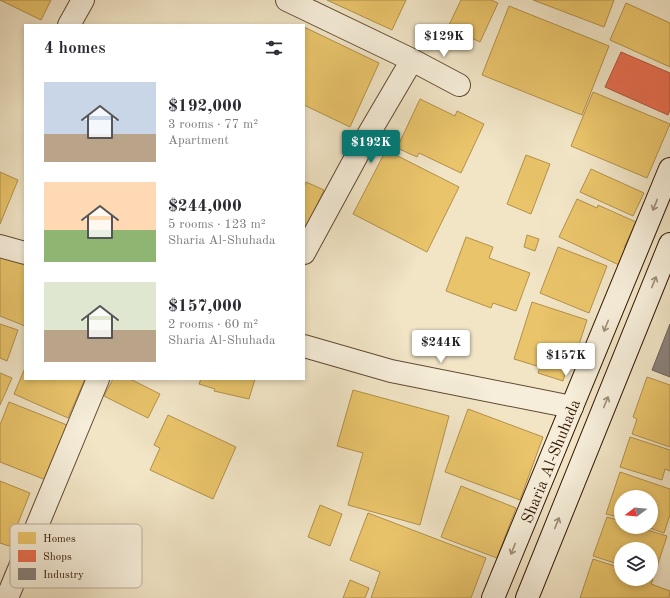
<!DOCTYPE html>
<meta charset="utf-8">
<style>
:root{--surface:#fff;--page:#f7f7f7;--text:#2b2b33;--muted:#7c7c81;--accent:#0f766e}
body{margin:0;font-family:"Old Standard TT",serif;background:var(--page);color:var(--text);height:100vh;display:flex;flex-direction:column;font-size:15px;white-space:nowrap}
*{box-sizing:border-box;margin:0}
p{font-size:13px;color:var(--muted)}
.icon{flex:none;width:22px;height:22px;fill:none;stroke:currentColor;stroke-width:2;stroke-linecap:round;stroke-linejoin:round}
.map{position:relative;flex:1;overflow:hidden}
.panel{position:absolute;left:24px;top:24px;width:281px;height:356px;display:flex;flex-direction:column;background:var(--surface);border-radius:0px;box-shadow:0 2px 6px #0003}
.panel>*{flex:none}
.needle{width:26px;rotate:254deg}
.controls{position:absolute;left:614px;top:490px;display:grid;gap:8px}
.controls a{display:grid;place-items:center;width:44px;height:44px;border-radius:50%;background:var(--surface);box-shadow:0 2px 6px #0003;font-size:20px}
.price{position:absolute;translate:-50% -34px;padding:0 9px;border-radius:4px;background:#fff;color:#222;font-size:13px;line-height:26px;filter:drop-shadow(0 1px 2px #0008)}
.price::after{content:'';position:absolute;left:50%;top:24px;width:12px;height:9px;margin-left:-6px;background:inherit;clip-path:polygon(0 0,100% 0,50% 100%)}
.price.current{background:var(--accent);color:#fff}
ul{padding:0;list-style:none}
li{display:flex;align-items:center;gap:12px;height:100px;padding:0 20px}
li span{display:grid;place-items:center;flex:none;width:112px;height:80px;border-radius:0px;color:#555}
li>.icon{margin-inline-start:auto}
span .icon{width:48px;height:48px;fill:#fffc;stroke-width:1}
li b{font-size:17px}
h2{display:flex;justify-content:space-between;align-items:center;height:48px;padding:0 20px;font-size:17px}
.map>svg:first-child{display:block}
.homes{fill:#e9c46a;stroke:#b2904a}
.shops{fill:#e76f51;stroke:#b15439}
.industry{fill:#8a817c;stroke:#706157}
.lines{fill:none;stroke-linecap:round;stroke-linejoin:round}
.minor-casing{stroke:#624a32;stroke-width:24}
.secondary-casing{stroke:#321600;stroke-width:24}
.minor{stroke:#f6eeda;stroke-width:22}
.secondary{stroke:#f6eeda;stroke-width:22}
.oneway{stroke:#9e8d78}
.labels{text-anchor:middle;stroke-width:4;stroke-linejoin:round;paint-order:stroke}
.street-label{font-size:16px;fill:#321600;stroke:#f6eeda}
.key{fill:#f6eeda;stroke:#bbad99;stroke-width:1}
.key-label{font-size:11px;fill:#321600}
</style>
<div class="map">
<svg width="670" height="598" viewBox="0 0 670 598">
<rect width="100%" height="100%" fill="#f1e5c6"/>
<filter id="stains"><feTurbulence type="fractalNoise" baseFrequency=".005" numOctaves="4"/><feColorMatrix values="0 0 0 0 .2 0 0 0 0 .09 0 0 0 0 .02 0 0 0 .5 -.17"/></filter>
<radialGradient id="worn" r=".72"><stop offset=".6" stop-color="#630" stop-opacity="0"/><stop offset="1" stop-color="#630" stop-opacity=".3"/></radialGradient>
<g class="homes">
<path d="M 0,0 L 51,0 L 41,20 Z"/>
<path d="M 327,0 L 406,0 L 392,30 Z"/>
<path d="M 461,0 L 491,0 L 498,3 L 480,42 L 448,27 Z"/>
<path d="M 533,0 L 614,0 L 604,27 Z"/>
<path d="M 626,3 L 670,23 L 670,67 L 610,40 Z"/>
<path d="M 509,6 L 609,46 L 582,115 L 482,75 Z"/>
<path d="M 304,27 L 379,63 L 350,127 L 304,105 Z"/>
<path d="M 593,92 L 670,124 L 647,178 L 571,146 Z"/>
<path d="M 420,99 L 455,116 L 457,111 L 484,124 L 461,173 L 419,153 L 417,157 L 397,148 Z"/>
<path d="M 386,150 L 459,187 L 427,252 L 353,214 Z"/>
<path d="M 526,155 L 550,164 L 531,214 L 507,204 Z"/>
<path d="M 591,169 L 644,193 L 633,216 L 580,192 Z"/>
<path d="M 0,172 L 18,180 L 0,224 Z"/>
<path d="M 306,182 L 324,190 L 305,230 L 304,187 Z"/>
<path d="M 577,199 L 597,208 L 598,205 L 636,222 L 624,248 L 627,249 L 619,265 L 559,237 Z"/>
<path d="M 527,235 L 539,239 L 535,251 L 524,247 Z"/>
<path d="M 466,237 L 493,247 L 489,258 L 530,273 L 516,311 L 493,303 L 491,308 L 446,291 Z"/>
<path d="M 558,247 L 607,266 L 589,313 L 540,293 Z"/>
<path d="M 0,254 L 25,264 L 25,326 L 0,316 Z"/>
<path d="M 532,302 L 587,320 L 572,366 L 568,364 L 563,381 L 538,373 L 540,367 L 514,359 Z"/>
<path d="M 0,324 L 18,330 L 7,361 L 0,358 Z"/>
<path d="M 25,368 L 25,379 L 85,379 L 68,418 L 14,394 Z"/>
<path d="M 0,373 L 12,378 L 0,405 Z"/>
<path d="M 647,377 L 670,385 L 670,447 L 632,434 L 637,419 L 633,417 Z"/>
<path d="M 113,379 L 130,379 L 160,394 L 148,418 L 104,396 Z"/>
<path d="M 201,379 L 255,379 L 249,399 L 214,391 L 215,389 L 199,384 Z"/>
<path d="M 353,390 L 449,416 L 420,525 L 348,505 L 363,453 L 337,446 Z"/>
<path d="M 9,402 L 67,425 L 46,480 L 0,462 L 0,425 Z"/>
<path d="M 468,409 L 543,437 L 520,500 L 445,472 Z"/>
<path d="M 168,415 L 236,447 L 213,499 L 150,470 L 160,448 L 154,445 Z"/>
<path d="M 630,437 L 670,450 L 670,471 L 665,469 L 662,480 L 620,467 Z"/>
<path d="M 620,472 L 670,489 L 670,515 L 664,533 L 647,527 L 651,527 L 651,497 L 621,497 L 621,518 L 606,514 Z"/>
<path d="M 0,481 L 30,493 L 9,546 L 0,543 Z"/>
<path d="M 461,486 L 516,508 L 497,558 L 441,537 Z"/>
<path d="M 320,505 L 342,514 L 330,546 L 308,537 Z"/>
<path d="M 368,513 L 486,558 L 471,598 L 371,598 L 380,572 L 350,560 Z"/>
<path d="M 607,517 L 621,521 L 621,527 L 638,527 L 667,536 L 654,576 L 651,575 L 651,549 L 621,549 L 621,565 L 593,556 Z"/>
<path d="M 593,559 L 621,568 L 621,579 L 653,579 L 651,584 L 670,591 L 669,598 L 580,598 Z"/>
<path d="M 350,580 L 369,588 L 365,598 L 343,598 Z"/>
</g>
<path class="shops" d="M 621,52 L 670,73 L 670,110 L 668,115 L 605,87 Z"/>
<path class="industry" d="M 670,324 L 670,377 L 652,370 Z"/>
<g class="lines">
<g class="minor-casing">
<g id="minor">
<path d="M 287,0 L 412,60 L 459,85"/>
<path d="M 69,25 L 83,0"/>
<path d="M 0,246 L 25,253"/>
<path d="M 304,253 L 368,135 L 412,60"/>
<path d="M 304,346 L 391,371 L 572,407"/>
<path d="M 7,598 L 98,379"/>
</g>
</g>
<g class="secondary-casing">
<g id="secondary">
<path d="M 493,598 L 670,169"/>
<path d="M 527,598 L 670,244"/>
</g>
</g>
<use href="#minor" class="minor"/>
<use href="#secondary" class="secondary"/>
</g>
<defs><path id="oneway-shaft" d="M-6 0H5M1.5-3L5.5 0L1.5 3" fill="none" stroke-width="1.6" stroke-linecap="round" stroke-linejoin="round"/></defs>
<g class="oneway">
<use href="#oneway-shaft" transform="translate(655 205) rotate(112)"/>
<use href="#oneway-shaft" transform="translate(654 282) rotate(-68)"/>
<use href="#oneway-shaft" transform="translate(606 326) rotate(112)"/>
<use href="#oneway-shaft" transform="translate(606 402) rotate(-68)"/>
<use href="#oneway-shaft" transform="translate(557 523) rotate(-68)"/>
<use href="#oneway-shaft" transform="translate(513 549) rotate(112)"/>
</g>
<g class="labels">
<g class="street-label">
<text transform="translate(550 461) rotate(-68)" y="6">Sharia Al-Shuhada</text>
</g>
</g>
<rect x="10" y="524" width="132" height="64" rx="6" class="key"/>
<rect x="18" y="532" width="18" height="12" fill="#e9c46a"/>
<rect x="18" y="550" width="18" height="12" fill="#e76f51"/>
<rect x="18" y="568" width="18" height="12" fill="#8a817c"/>
<g class="key-label">
<text x="43" y="542">Homes</text>
<text x="43" y="560">Shops</text>
<text x="43" y="578">Industry</text>
</g>
<rect width="100%" height="100%" filter="url(#stains)"/>
<rect width="100%" height="100%" fill="url(#worn)"/>
</svg>
<div class="controls">
<a><svg class="needle" viewBox="-14 -14 28 28"><path d="M0-13l5 13h-10z" fill="#e53935"/><path d="M0 13l5-13h-10z" fill="#7c7c81"/></svg></a>
<a><svg class="icon" aria-label="layers" viewBox="0 0 24 24"><path d="M12 4l9 5-9 5-9-5zM3 14l9 5 9-5"/></svg></a>
</div>
<b class="price" style="left:444px;top:58px">$129K</b>
<b class="price current" style="left:371px;top:164px">$192K</b>
<b class="price" style="left:441px;top:364px">$244K</b>
<b class="price" style="left:566px;top:377px">$157K</b>
<section class="panel">
<h2>4 homes<svg class="icon" aria-label="filters" viewBox="0 0 24 24"><path d="M4 7h16M4 17h16"/><circle cx="9" cy="7" r="2"/><circle cx="15" cy="17" r="2"/></svg></h2>
<ul>
<li><span style="background:linear-gradient(#c9d6e8 65%,#b9a48a 0)"><svg class="icon" aria-label="home" viewBox="0 0 24 24"><path d="M3 11l9-7 9 7M6 9v11h12V9"/></svg></span><div><b>$192,000</b><p>3 rooms · 77 m²</p><p>Apartment</p></div></li>
<li><span style="background:linear-gradient(#ffd9b3 60%,#8fb573 0)"><svg class="icon" aria-label="home" viewBox="0 0 24 24"><path d="M3 11l9-7 9 7M6 9v11h12V9"/></svg></span><div><b>$244,000</b><p>5 rooms · 123 m²</p><p>Sharia Al-Shuhada</p></div></li>
<li><span style="background:linear-gradient(#dfe7d0 60%,#b9a48a 0)"><svg class="icon" aria-label="home" viewBox="0 0 24 24"><path d="M3 11l9-7 9 7M6 9v11h12V9"/></svg></span><div><b>$157,000</b><p>2 rooms · 60 m²</p><p>Sharia Al-Shuhada</p></div></li>
</ul>
</section>
</div>
